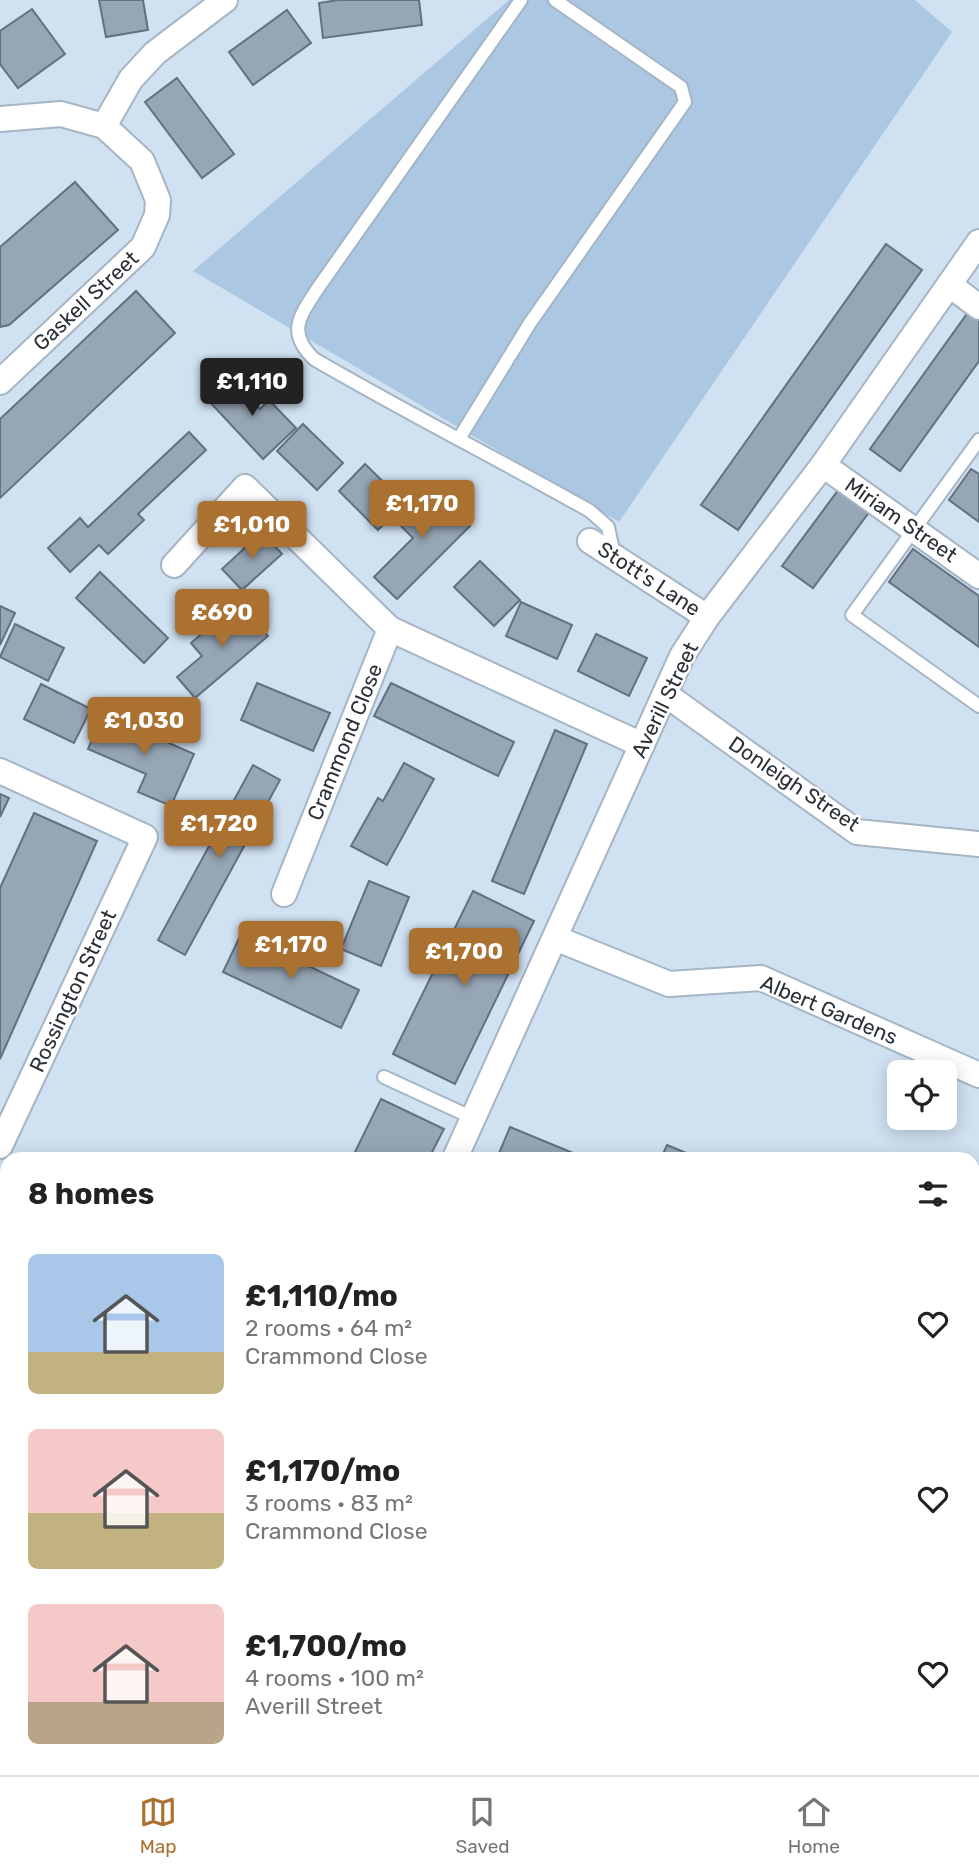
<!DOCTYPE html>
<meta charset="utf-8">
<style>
:root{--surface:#fff;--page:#f2f2f2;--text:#222;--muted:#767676;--line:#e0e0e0;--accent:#aa7130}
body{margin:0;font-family:Rubik,sans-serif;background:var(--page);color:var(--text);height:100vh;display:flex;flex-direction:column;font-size:26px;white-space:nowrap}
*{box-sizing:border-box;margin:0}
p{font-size:23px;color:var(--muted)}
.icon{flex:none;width:38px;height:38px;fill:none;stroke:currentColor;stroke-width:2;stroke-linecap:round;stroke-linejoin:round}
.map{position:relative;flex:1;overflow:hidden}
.details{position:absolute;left:0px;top:1152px;width:980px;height:625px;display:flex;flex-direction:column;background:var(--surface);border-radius:21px 21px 0 0;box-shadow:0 4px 18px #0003}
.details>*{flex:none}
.buttons{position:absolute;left:887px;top:1060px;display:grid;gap:14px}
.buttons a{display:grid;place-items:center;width:70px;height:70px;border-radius:10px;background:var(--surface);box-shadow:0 4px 18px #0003;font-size:35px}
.price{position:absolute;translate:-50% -60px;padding:0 16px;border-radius:7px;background:var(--accent);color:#fff;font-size:23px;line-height:46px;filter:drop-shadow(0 2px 4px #0008)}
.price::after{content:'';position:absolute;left:50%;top:42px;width:21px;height:16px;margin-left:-10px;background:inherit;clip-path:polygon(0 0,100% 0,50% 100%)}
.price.on{background:#222;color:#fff}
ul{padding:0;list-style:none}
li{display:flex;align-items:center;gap:21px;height:175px;padding:0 28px}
li span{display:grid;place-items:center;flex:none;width:196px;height:140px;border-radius:10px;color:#555}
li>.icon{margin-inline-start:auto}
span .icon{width:84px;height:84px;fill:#fffc;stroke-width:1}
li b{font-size:30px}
h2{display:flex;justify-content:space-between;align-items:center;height:84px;padding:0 28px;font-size:30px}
.tab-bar{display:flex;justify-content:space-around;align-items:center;height:98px;border-top:2px solid var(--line);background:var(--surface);font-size:19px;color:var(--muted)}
.tab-bar a{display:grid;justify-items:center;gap:4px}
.tab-bar .on{color:var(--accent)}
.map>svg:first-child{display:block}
.green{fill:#abc7e2}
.building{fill:#96a6b5;stroke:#62717f;stroke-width:2}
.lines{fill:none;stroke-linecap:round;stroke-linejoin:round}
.lane-casing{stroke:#a5b5c4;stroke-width:16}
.street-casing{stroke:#a5b5c4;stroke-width:28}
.lane{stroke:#fff;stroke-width:12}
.street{stroke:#fff;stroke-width:24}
.labels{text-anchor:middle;stroke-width:5;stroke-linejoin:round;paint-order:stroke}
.street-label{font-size:21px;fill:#2b3137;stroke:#fff}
</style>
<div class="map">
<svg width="979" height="1775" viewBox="0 0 979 1775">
<rect width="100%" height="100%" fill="#d0e1f1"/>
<g class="green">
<path d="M 509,0 L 915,0 L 952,32 L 619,522 L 193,271 Z"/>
<path d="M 979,1265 L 979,1775 L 319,1775 L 322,1769 L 973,1769 L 973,1279 Z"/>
</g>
<g class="building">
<path d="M 99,0 L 143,0 L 148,30 L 106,37 Z"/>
<path d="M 338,0 L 419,0 L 422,25 L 323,38 L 319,3 Z"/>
<path d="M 32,9 L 65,54 L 18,88 L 0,64 L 0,31 Z"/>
<path d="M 287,10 L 311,43 L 253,85 L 229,52 Z"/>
<path d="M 177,78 L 234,154 L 202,178 L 145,102 Z"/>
<path d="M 75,182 L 118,230 L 9,325 L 0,327 L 0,247 Z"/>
<path d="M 886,244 L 922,270 L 738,530 L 701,505 Z"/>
<path d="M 136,291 L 175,333 L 0,498 L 0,419 Z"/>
<path d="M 969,311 L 979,318 L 979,361 L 900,471 L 870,449 Z"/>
<path d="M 230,377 L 260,409 L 269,400 L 296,428 L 263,459 L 207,399 Z"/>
<path d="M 303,424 L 343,463 L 317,490 L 277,451 Z"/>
<path d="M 189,432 L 206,450 L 138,514 L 144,520 L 108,554 L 99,545 L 70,572 L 48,548 L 80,518 L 88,527 Z"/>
<path d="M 365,464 L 405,503 L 378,530 L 339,491 Z"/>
<path d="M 971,469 L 979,474 L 979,522 L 949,500 Z"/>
<path d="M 429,484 L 470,526 L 397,599 L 374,577 L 413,538 L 394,519 Z"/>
<path d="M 839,489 L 870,511 L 813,588 L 782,566 Z"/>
<path d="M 262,532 L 282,554 L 242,590 L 222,569 Z"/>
<path d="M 913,549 L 979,596 L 979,647 L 889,582 Z"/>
<path d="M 480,561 L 520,600 L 494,626 L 454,587 Z"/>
<path d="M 100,572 L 168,638 L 144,663 L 76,598 Z"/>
<path d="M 238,602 L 268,636 L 195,698 L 177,677 L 202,656 L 191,643 Z"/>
<path d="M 521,602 L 572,625 L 557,659 L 506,636 Z"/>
<path d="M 0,606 L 15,613 L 0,645 Z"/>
<path d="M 15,624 L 64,648 L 48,681 L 0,657 Z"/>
<path d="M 596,634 L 647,658 L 629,696 L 578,671 Z"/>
<path d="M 257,683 L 330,713 L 313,751 L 241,720 Z"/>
<path d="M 391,683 L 514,742 L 498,776 L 374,716 Z"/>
<path d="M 41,684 L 91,709 L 74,743 L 24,719 Z"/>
<path d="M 103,714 L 194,754 L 171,806 L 138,792 L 146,774 L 88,749 Z"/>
<path d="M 555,730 L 587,744 L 524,894 L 492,881 Z"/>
<path d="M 404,763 L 434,779 L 387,865 L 351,846 L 378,798 L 383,801 Z"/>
<path d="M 253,765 L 280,780 L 185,955 L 158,940 Z"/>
<path d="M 0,794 L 9,798 L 0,817 Z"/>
<path d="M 34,813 L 97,841 L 0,1059 L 0,888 Z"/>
<path d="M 369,881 L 409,897 L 381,966 L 341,949 Z"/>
<path d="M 473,891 L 534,921 L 455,1084 L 393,1054 Z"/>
<path d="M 241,934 L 359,990 L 341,1028 L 223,972 Z"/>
<path d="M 381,1099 L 444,1129 L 429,1158 L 352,1158 Z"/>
<path d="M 510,1127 L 585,1158 L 497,1158 Z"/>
<path d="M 667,1145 L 698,1158 L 661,1158 Z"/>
<path d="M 7,1397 L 7,1562 L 0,1578 L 0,1412 Z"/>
<path d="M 0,1768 L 15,1775 L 0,1775 Z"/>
<path d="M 86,1769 L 136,1769 L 134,1775 L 92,1775 L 85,1772 Z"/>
<path d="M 245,1769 L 302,1769 L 299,1775 L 242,1775 Z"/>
</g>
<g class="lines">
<g class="lane-casing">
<g id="lane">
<path d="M 521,0 L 318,288 C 300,316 286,332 314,359 C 405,412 498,459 590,511 L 608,527 L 614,555"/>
<path d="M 460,437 L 530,323 L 685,102 L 681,87 L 555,0"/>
<path d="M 979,440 L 852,615 L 979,706"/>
<path d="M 384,1077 L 473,1118"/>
</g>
</g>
<g class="street-casing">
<g id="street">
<path d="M 0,119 L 61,114 L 104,126 L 142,161 L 158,200 L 157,215 L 143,247 L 0,382"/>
<path d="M 104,126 L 131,79 L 155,53 L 225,0"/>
<path d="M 950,285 L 979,307"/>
<path d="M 823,465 L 979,576"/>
<path d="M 590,541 L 707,617"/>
<path d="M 174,565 L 245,487 L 390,629 L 642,745"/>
<path d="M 665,694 L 857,832 L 979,844"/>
<path d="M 0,771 L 145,837 L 0,1146"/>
<path d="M 284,894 L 390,629"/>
<path d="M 555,938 L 669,984 L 761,978 L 979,1075"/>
<path d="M 455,1158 L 682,656 L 707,617 L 823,465 L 979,242"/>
<path d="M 0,1642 L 7,1627"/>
<path d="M 171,1775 L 174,1769"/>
</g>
</g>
<use href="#lane" class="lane"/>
<use href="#street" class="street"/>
</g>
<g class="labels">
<g class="street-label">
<text transform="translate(86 301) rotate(-43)" y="7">Gaskell Street</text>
<text transform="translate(901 520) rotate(35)" y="7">Miriam Street</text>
<text transform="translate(649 579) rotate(33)" y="7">Stott's Lane</text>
<text transform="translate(665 700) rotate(-64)" y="7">Averill Street</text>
<text transform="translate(345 742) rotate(-68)" y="7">Crammond Close</text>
<text transform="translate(794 784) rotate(34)" y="7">Donleigh Street</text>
<text transform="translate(73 991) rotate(-65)" y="7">Rossington Street</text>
<text transform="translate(829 1010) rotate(23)" y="7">Albert Gardens</text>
</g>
</g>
</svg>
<div class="buttons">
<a><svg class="icon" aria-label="locate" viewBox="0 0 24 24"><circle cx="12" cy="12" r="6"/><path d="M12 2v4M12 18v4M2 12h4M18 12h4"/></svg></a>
</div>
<b class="price on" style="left:252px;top:418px">£1,110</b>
<b class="price" style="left:422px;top:540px">£1,170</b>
<b class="price" style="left:252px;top:561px">£1,010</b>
<b class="price" style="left:222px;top:649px">£690</b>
<b class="price" style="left:144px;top:757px">£1,030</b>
<b class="price" style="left:219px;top:860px">£1,720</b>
<b class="price" style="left:291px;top:981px">£1,170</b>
<b class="price" style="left:464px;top:988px">£1,700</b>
<section class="details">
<h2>8 homes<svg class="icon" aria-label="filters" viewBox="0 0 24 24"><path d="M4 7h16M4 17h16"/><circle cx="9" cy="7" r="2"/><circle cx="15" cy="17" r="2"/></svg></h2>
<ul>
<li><span style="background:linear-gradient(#a9c7e8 70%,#c2b280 0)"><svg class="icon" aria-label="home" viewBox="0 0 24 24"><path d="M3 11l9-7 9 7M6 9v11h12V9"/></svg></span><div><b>£1,110/mo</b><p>2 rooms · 64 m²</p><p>Crammond Close</p></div><svg class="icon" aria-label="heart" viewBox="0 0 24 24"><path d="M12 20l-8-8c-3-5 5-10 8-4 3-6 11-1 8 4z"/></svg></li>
<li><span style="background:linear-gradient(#f6c9c9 60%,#c2b280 0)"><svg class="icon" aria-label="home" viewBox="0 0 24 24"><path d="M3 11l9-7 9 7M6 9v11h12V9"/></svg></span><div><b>£1,170/mo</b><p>3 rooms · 83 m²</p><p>Crammond Close</p></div><svg class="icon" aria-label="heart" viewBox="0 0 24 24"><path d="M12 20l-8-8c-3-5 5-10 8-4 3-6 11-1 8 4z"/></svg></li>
<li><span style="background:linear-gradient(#f6c9c9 70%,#b9a48a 0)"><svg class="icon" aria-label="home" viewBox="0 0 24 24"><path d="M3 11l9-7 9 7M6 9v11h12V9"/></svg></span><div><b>£1,700/mo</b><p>4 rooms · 100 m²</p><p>Averill Street</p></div><svg class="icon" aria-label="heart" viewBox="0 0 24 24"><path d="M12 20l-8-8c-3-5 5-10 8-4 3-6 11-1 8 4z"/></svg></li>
</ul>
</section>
</div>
<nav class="tab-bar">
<a class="on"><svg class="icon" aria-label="map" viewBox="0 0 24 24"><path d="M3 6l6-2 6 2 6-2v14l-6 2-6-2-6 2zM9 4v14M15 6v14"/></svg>Map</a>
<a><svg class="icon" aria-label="saved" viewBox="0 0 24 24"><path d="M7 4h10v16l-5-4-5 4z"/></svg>Saved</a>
<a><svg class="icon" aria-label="home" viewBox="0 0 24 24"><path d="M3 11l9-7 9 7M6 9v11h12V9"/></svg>Home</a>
</nav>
